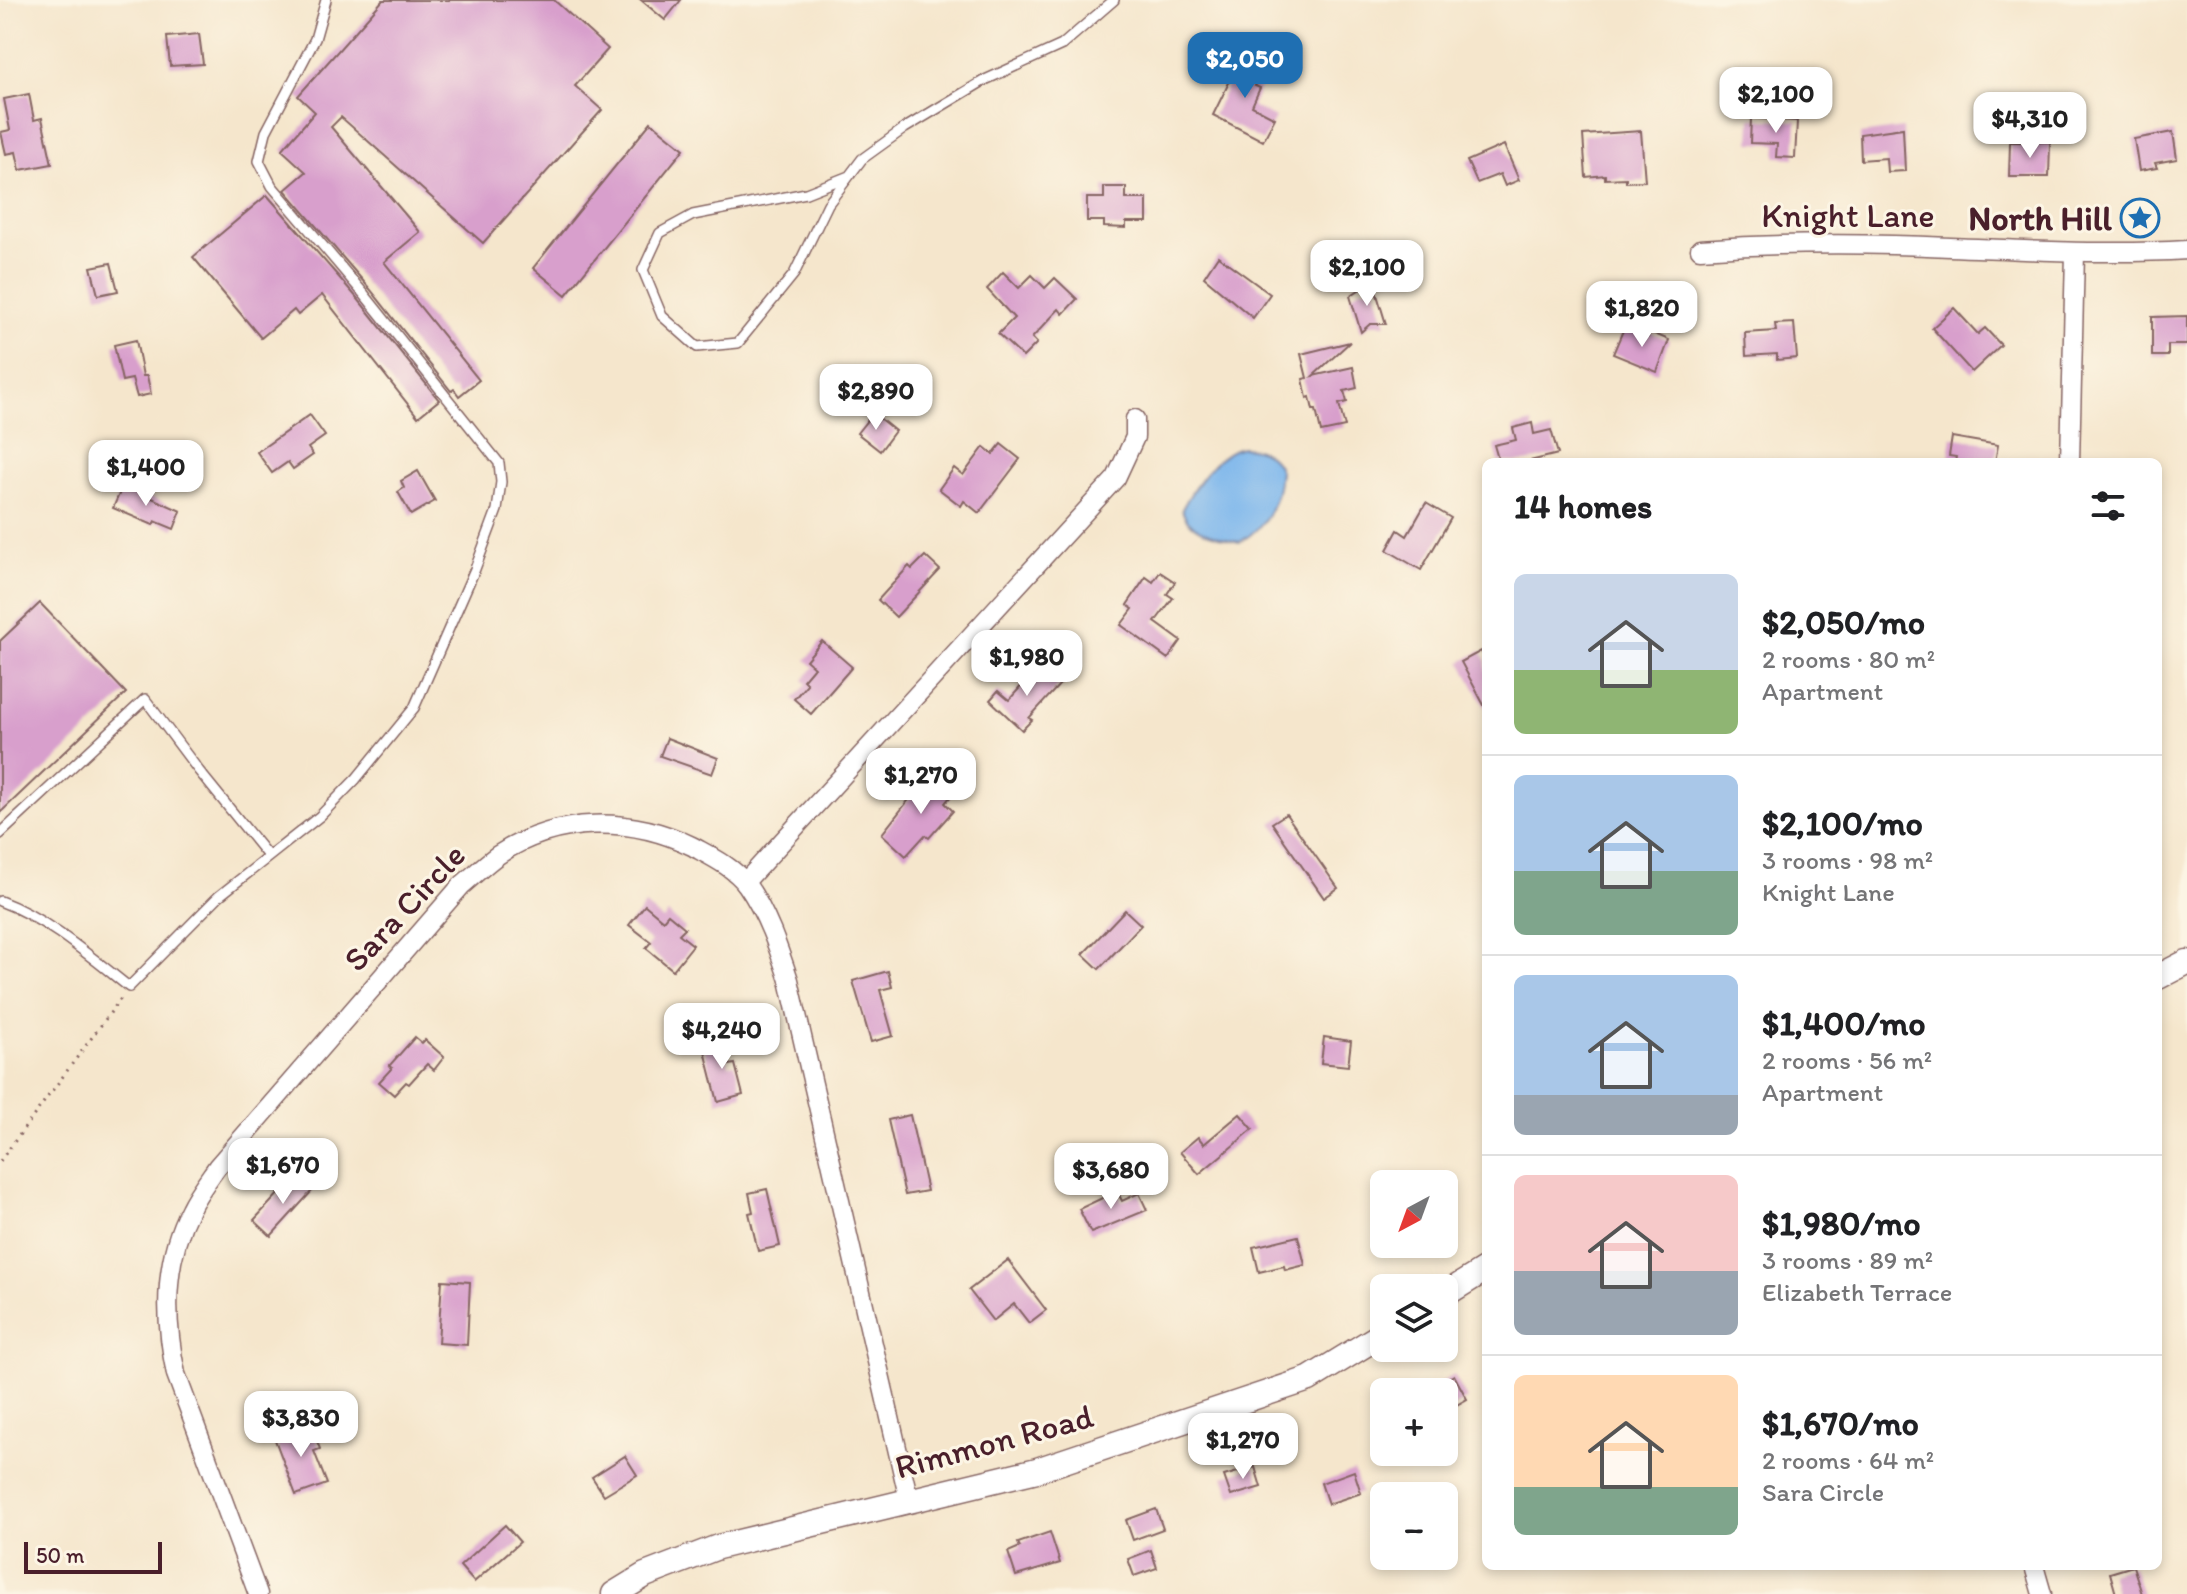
<!DOCTYPE html>
<meta charset="utf-8">
<style>
:root{--surface:#fff;--page:#f6f6f6;--text:#202124;--muted:#757577;--line:#e0e0e0;--accent:#1f6fb2}
body{margin:0;font-family:Itim,sans-serif;background:var(--page);color:var(--text);height:100vh;display:flex;flex-direction:column;font-size:30px;white-space:nowrap}
*{box-sizing:border-box;margin:0}
p{font-size:26px;color:var(--muted)}
.icon{flex:none;width:44px;height:44px;fill:none;stroke:currentColor;stroke-width:2;stroke-linecap:round;stroke-linejoin:round}
.map{position:relative;flex:1;overflow:hidden}
.sheet{position:absolute;left:1482px;top:458px;width:680px;height:1112px;display:flex;flex-direction:column;background:var(--surface);border-radius:12px;box-shadow:0 4px 12px #0003}
.sheet>*{flex:none}
.needle{width:52px;rotate:221deg}
.fabs{position:absolute;left:1370px;top:1170px;display:grid;gap:16px}
.fabs a{display:grid;place-items:center;width:88px;height:88px;border-radius:12px;background:var(--surface);box-shadow:0 4px 12px #0003;font-size:40px}
.scale{position:absolute;left:24px;bottom:20px;width:138px;box-sizing:border-box;padding-left:8px;border:4px solid #4a1f2b;border-top:0;font-size:22px;line-height:28px;white-space:nowrap;color:#4a1f2b;-webkit-text-stroke:6px #fcf5e5;paint-order:stroke}
.price{position:absolute;translate:-50% -68px;padding:0 18px;border-radius:16px;background:#fff;color:#222;font-size:26px;line-height:52px;filter:drop-shadow(0 2px 4px #0008)}
.price::after{content:'';position:absolute;left:50%;top:48px;width:24px;height:18px;margin-left:-12px;background:inherit;clip-path:polygon(0 0,100% 0,50% 100%)}
.price.selected{background:var(--accent);color:#fff}
ul{padding:0;list-style:none}
li{display:flex;align-items:center;gap:24px;height:200px;padding:0 32px}
li+li{border-top:2px solid var(--line)}
li span{display:grid;place-items:center;flex:none;width:224px;height:160px;border-radius:12px;color:#555}
li>.icon{margin-inline-start:auto}
span .icon{width:96px;height:96px;fill:#fffc;stroke-width:1}
li b{font-size:34px}
h2{display:flex;justify-content:space-between;align-items:center;height:96px;padding:0 32px;font-size:34px}
.map>svg:first-child{display:block}
.water{fill:#7bb6ec;stroke:#626a8c;stroke-width:2}
.building{fill:#d89fcc}
.lines{fill:none;stroke-linecap:round;stroke-linejoin:round}
.service-casing{stroke:#866563;stroke-width:12}
.minor-casing{stroke:#866563;stroke-width:21}
.tertiary-casing{stroke:#866563;stroke-width:27}
.path{stroke:#866563;stroke-width:3;stroke-dasharray:2 6;stroke-linecap:butt}
.service{stroke:#fff;stroke-width:9}
.minor{stroke:#fff;stroke-width:18}
.tertiary{stroke:#fff;stroke-width:24}
.labels{text-anchor:middle;stroke-width:6;stroke-linejoin:round;paint-order:stroke}
.street-label{font-size:34px;fill:#4a1f2b;stroke:#fcf5e5}
.poi-label{font-size:34px;font-weight:bold;fill:#4a1f2b;stroke:#fcf5e5;text-anchor:end}
</style>
<div class="map">
<svg width="2187" height="1594" viewBox="0 0 2187 1594">
<rect width="100%" height="100%" fill="#fcf5e5"/>
<filter id="ink" filterUnits="userSpaceOnUse"><feTurbulence type="fractalNoise" baseFrequency=".0125" numOctaves="2"/><feDisplacementMap in="SourceGraphic" scale="16" xChannelSelector="R" yChannelSelector="G"/><feConvolveMatrix kernelMatrix="1 2 1 2 8 2 1 2 1" color-interpolation-filters="sRGB"/></filter>
<filter id="wash" filterUnits="userSpaceOnUse"><feTurbulence type="fractalNoise" baseFrequency=".006" numOctaves="4" result="noise"/><feDisplacementMap in="SourceGraphic" scale="32" xChannelSelector="R" yChannelSelector="G"/><feGaussianBlur stdDeviation="1.8" result="paint"/><feColorMatrix in="noise" values="0 0 0 0 0 0 0 0 0 0 0 0 0 0 0 0 0 1.4 0 .05"/><feComposite in="paint" operator="in"/></filter>
<g filter="url(#wash)">
<rect width="100%" height="100%" fill="#f5e6cc"/>
<path class="water" d="M 1242,447 C 1259,448 1274,454 1280,471 C 1278,502 1267,526 1240,542 C 1221,538 1187,532 1182,509 C 1193,488 1218,451 1242,447 Z"/>
<g id="blocks">
<g class="building">
<path d="M 383,0 L 554,0 L 608,49 L 575,86 L 602,110 L 483,243 L 341,117 L 331,127 L 420,232 L 384,262 L 479,380 L 459,396 L 454,389 L 451,391 L 370,289 L 285,190 L 306,172 L 282,150 L 315,112 L 298,96 Z"/>
<path d="M 641,0 L 681,0 L 665,20 Z"/>
<path d="M 199,34 L 203,64 L 170,66 L 167,37 Z"/>
<path d="M 1243,54 L 1265,65 L 1255,86 L 1260,88 L 1252,106 L 1275,118 L 1263,141 L 1213,115 Z"/>
<path d="M 29,94 L 34,120 L 42,118 L 52,164 L 20,170 L 16,152 L 6,154 L 1,132 L 10,130 L 4,99 Z"/>
<path d="M 1751,118 L 1797,121 L 1795,158 L 1776,157 L 1777,144 L 1750,143 Z"/>
<path d="M 651,122 L 684,149 L 566,295 L 533,268 Z"/>
<path d="M 1903,128 L 1905,171 L 1887,172 L 1886,158 L 1861,160 L 1860,134 Z"/>
<path d="M 1641,131 L 1645,181 L 1626,182 L 1626,178 L 1605,179 L 1605,175 L 1586,177 L 1583,135 Z"/>
<path d="M 2173,132 L 2177,159 L 2155,163 L 2157,168 L 2139,171 L 2134,139 Z"/>
<path d="M 2010,142 L 2050,142 L 2049,177 L 2009,177 Z"/>
<path d="M 1504,145 L 1519,180 L 1505,186 L 1500,174 L 1477,183 L 1467,161 Z"/>
<path d="M 1104,187 L 1126,187 L 1126,199 L 1147,199 L 1147,222 L 1126,222 L 1126,228 L 1104,227 L 1104,221 L 1087,221 L 1087,198 L 1104,198 Z"/>
<path d="M 267,195 L 358,299 L 439,400 L 418,417 L 322,295 L 298,315 L 294,310 L 261,338 L 193,257 Z"/>
<path d="M 1218,256 L 1270,294 L 1253,318 L 1204,277 Z"/>
<path d="M 111,263 L 118,291 L 98,295 L 91,267 Z"/>
<path d="M 1003,272 L 1019,288 L 1032,275 L 1045,288 L 1055,278 L 1077,299 L 1063,314 L 1059,309 L 1032,338 L 1037,343 L 1023,357 L 998,334 L 1014,318 L 987,289 Z"/>
<path d="M 1362,288 L 1375,288 L 1386,324 L 1370,324 L 1361,332 L 1350,296 Z"/>
<path d="M 1954,308 L 1978,334 L 1985,328 L 2001,345 L 1972,372 L 1932,328 Z"/>
<path d="M 2187,316 L 2187,345 L 2168,345 L 2168,356 L 2152,356 L 2152,317 Z"/>
<path d="M 1794,323 L 1797,358 L 1777,360 L 1777,354 L 1746,356 L 1745,333 L 1776,331 L 1775,324 Z"/>
<path d="M 1624,328 L 1648,337 L 1650,332 L 1669,340 L 1657,372 L 1613,354 Z"/>
<path d="M 136,340 L 143,376 L 147,376 L 151,394 L 137,397 L 132,379 L 122,381 L 114,345 Z"/>
<path d="M 1350,342 L 1313,376 L 1353,367 L 1357,388 L 1344,391 L 1347,402 L 1339,404 L 1345,427 L 1321,432 L 1316,410 L 1313,410 L 1310,397 L 1307,398 L 1303,379 L 1307,378 L 1301,354 Z"/>
<path d="M 873,413 L 895,431 L 880,451 L 857,433 Z"/>
<path d="M 310,415 L 325,436 L 308,448 L 313,455 L 293,469 L 288,462 L 272,473 L 257,452 Z"/>
<path d="M 1532,423 L 1534,434 L 1551,430 L 1558,454 L 1526,462 L 1499,462 L 1494,445 L 1516,440 L 1513,428 Z"/>
<path d="M 1952,437 L 1998,445 L 1995,462 L 1955,462 L 1956,457 L 1949,456 Z"/>
<path d="M 1001,444 L 1020,459 L 979,513 L 964,501 L 961,506 L 939,489 L 954,468 L 963,475 L 984,447 L 993,454 Z"/>
<path d="M 418,471 L 435,501 L 411,515 L 398,492 L 404,488 L 401,481 Z"/>
<path d="M 123,485 L 181,511 L 174,529 L 155,521 L 153,525 L 113,508 Z"/>
<path d="M 1426,503 L 1451,518 L 1421,570 L 1387,550 L 1398,530 L 1407,536 Z"/>
<path d="M 925,556 L 940,570 L 896,617 L 878,600 L 909,566 L 912,569 Z"/>
<path d="M 1160,572 L 1175,582 L 1167,594 L 1173,598 L 1155,622 L 1181,641 L 1168,659 L 1121,625 L 1133,609 L 1127,605 L 1146,577 L 1153,582 Z"/>
<path d="M 40,603 L 126,693 L 0,813 L 0,641 Z"/>
<path d="M 822,641 L 852,667 L 811,714 L 794,699 L 807,684 L 803,680 L 814,667 L 806,660 Z"/>
<path d="M 1481,651 L 1486,660 L 1486,709 L 1461,662 Z"/>
<path d="M 1040,665 L 1060,684 L 1029,718 L 1032,720 L 1022,730 L 990,700 L 998,691 L 1009,700 Z"/>
<path d="M 667,738 L 718,758 L 712,774 L 660,756 Z"/>
<path d="M 939,773 L 957,789 L 945,803 L 953,811 L 929,838 L 925,835 L 906,856 L 882,834 L 915,792 L 919,796 Z"/>
<path d="M 1286,814 L 1338,888 L 1324,898 L 1272,823 Z"/>
<path d="M 645,905 L 663,920 L 668,914 L 685,928 L 679,934 L 693,945 L 673,970 L 646,948 L 651,942 L 629,925 Z"/>
<path d="M 1125,910 L 1141,925 L 1099,969 L 1083,954 Z"/>
<path d="M 888,971 L 892,987 L 880,990 L 893,1036 L 871,1042 L 853,981 Z"/>
<path d="M 415,1037 L 422,1043 L 425,1040 L 444,1057 L 434,1070 L 427,1064 L 409,1084 L 406,1082 L 394,1095 L 379,1082 L 392,1068 L 389,1066 Z"/>
<path d="M 1324,1037 L 1351,1041 L 1348,1066 L 1321,1063 Z"/>
<path d="M 722,1038 L 729,1065 L 735,1064 L 743,1095 L 718,1102 L 703,1043 Z"/>
<path d="M 1240,1114 L 1253,1129 L 1199,1174 L 1180,1152 L 1198,1137 L 1204,1144 Z"/>
<path d="M 910,1115 L 927,1191 L 905,1195 L 888,1120 Z"/>
<path d="M 296,1175 L 312,1191 L 271,1236 L 254,1220 Z"/>
<path d="M 767,1189 L 780,1246 L 758,1251 L 749,1213 L 753,1212 L 749,1193 Z"/>
<path d="M 1117,1191 L 1122,1201 L 1139,1193 L 1147,1210 L 1091,1233 L 1079,1209 Z"/>
<path d="M 1298,1236 L 1305,1265 L 1285,1270 L 1284,1266 L 1259,1272 L 1253,1247 Z"/>
<path d="M 1008,1260 L 1046,1310 L 1029,1323 L 1014,1304 L 993,1321 L 969,1290 Z"/>
<path d="M 442,1280 L 470,1282 L 467,1345 L 438,1343 Z"/>
<path d="M 1454,1375 L 1467,1399 L 1444,1412 L 1444,1392 L 1423,1392 Z"/>
<path d="M 310,1424 L 320,1449 L 314,1451 L 327,1484 L 296,1495 L 274,1437 Z"/>
<path d="M 625,1456 L 637,1475 L 604,1495 L 592,1477 Z"/>
<path d="M 1255,1467 L 1261,1487 L 1231,1496 L 1224,1476 Z"/>
<path d="M 1354,1471 L 1361,1493 L 1328,1504 L 1321,1483 Z"/>
<path d="M 1156,1509 L 1163,1529 L 1133,1540 L 1126,1520 Z"/>
<path d="M 505,1525 L 520,1542 L 474,1582 L 460,1566 Z"/>
<path d="M 1050,1532 L 1060,1563 L 1016,1576 L 1008,1552 L 1020,1547 L 1018,1543 Z"/>
<path d="M 1151,1550 L 1157,1568 L 1134,1576 L 1128,1559 Z"/>
<path d="M 2133,1566 L 2142,1594 L 2116,1594 L 2110,1573 Z"/>
</g>
</g>
</g>
<g filter="url(#ink)">
<use href="#blocks" fill-opacity="0" stroke="#866563" stroke-width="2"/>
<g class="lines">
<g class="service-casing">
<g id="service">
<path d="M 849,176 L 806,193 L 693,215 L 660,233 L 643,270 L 662,316 L 697,347 L 738,343 L 794,274 L 828,204 L 862,159 L 905,128 L 985,80 L 1062,45 L 1114,0"/>
<path d="M 0,834 L 145,699 L 199,771 L 268,856"/>
<path d="M 0,901 C 46,918 91,957 129,987 L 219,896 L 320,816 L 356,779 L 414,708 L 475,569 L 497,510 L 501,482 L 499,463 L 364,294 L 272,186 L 259,161 L 266,132 L 315,39 L 326,0"/>
</g>
</g>
<g class="minor-casing">
<g id="minor">
<path d="M 1700,249 C 1783,243 1867,243 1950,247 C 2029,250 2108,255 2187,250"/>
<path d="M 2070,462 L 2075,253"/>
<path d="M 745,882 L 1116,478 L 1135,437 L 1135,419"/>
<path d="M 2034,1566 L 2042,1594"/>
<path d="M 258,1594 L 176,1374 C 164,1318 163,1261 190,1209 C 197,1194 208,1180 217,1167 L 461,886 C 473,876 485,864 498,855 C 557,816 630,816 692,846 C 710,856 734,867 747,885 C 767,914 778,947 789,980 L 909,1500"/>
</g>
</g>
<g class="tertiary-casing">
<g id="tertiary">
<path d="M 2158,977 L 2187,962"/>
<path d="M 1444,1295 L 1486,1269"/>
<path d="M 614,1594 L 645,1575 L 718,1547 L 1037,1470 L 1309,1379 L 1384,1333"/>
</g>
</g>
<path class="path" d="M 0,1161 L 122,997"/>
<use href="#service" class="service"/>
<use href="#minor" class="minor"/>
<use href="#tertiary" class="tertiary"/>
</g>
</g>
<defs>
<g id="sight-ring" transform="scale(2)"><circle r="9.5" fill="#fcf5e5" stroke="#1f6fb2" stroke-width="1.5"/><path d="M0-6L1.8-2.2L6-1.7L2.9 1.2L3.7 5.4L0 3.3L-3.7 5.4L-2.9 1.2L-6-1.7L-1.8-2.2Z" fill="#1f6fb2"/></g>
</defs>
<g fill-rule="evenodd">
<use href="#sight-ring" x="2140" y="218"/>
</g>
<g class="labels">
<g class="street-label">
<text x="1848" y="227">Knight Lane</text>
<text transform="translate(404 907) rotate(-47)" y="12">Sara Circle</text>
<text transform="translate(994 1441) rotate(-15)" y="12">Rimmon Road</text>
</g>
<g class="poi-label">
<text x="2112" y="230">North Hill</text>
</g>
</g>
</svg>
<div class="fabs">
<a><svg class="needle" viewBox="-14 -14 28 28"><path d="M0-13l5 13h-10z" fill="#e53935"/><path d="M0 13l5-13h-10z" fill="#757577"/></svg></a>
<a><svg class="icon" aria-label="layers" viewBox="0 0 24 24"><path d="M12 4l9 5-9 5-9-5zM3 14l9 5 9-5"/></svg></a>
<a>+</a>
<a>−</a>
</div>
<div class="scale">50 m</div>
<b class="price selected" style="left:1245px;top:100px">$2,050</b>
<b class="price" style="left:1776px;top:135px">$2,100</b>
<b class="price" style="left:2030px;top:160px">$4,310</b>
<b class="price" style="left:1367px;top:308px">$2,100</b>
<b class="price" style="left:1642px;top:349px">$1,820</b>
<b class="price" style="left:876px;top:432px">$2,890</b>
<b class="price" style="left:146px;top:508px">$1,400</b>
<b class="price" style="left:1027px;top:698px">$1,980</b>
<b class="price" style="left:921px;top:816px">$1,270</b>
<b class="price" style="left:722px;top:1071px">$4,240</b>
<b class="price" style="left:283px;top:1206px">$1,670</b>
<b class="price" style="left:1111px;top:1211px">$3,680</b>
<b class="price" style="left:301px;top:1459px">$3,830</b>
<b class="price" style="left:1243px;top:1481px">$1,270</b>
<section class="sheet">
<h2>14 homes<svg class="icon" aria-label="filters" viewBox="0 0 24 24"><path d="M4 7h16M4 17h16"/><circle cx="9" cy="7" r="2"/><circle cx="15" cy="17" r="2"/></svg></h2>
<ul>
<li><span style="background:linear-gradient(#c9d6e8 60%,#8fb573 0)"><svg class="icon" aria-label="home" viewBox="0 0 24 24"><path d="M3 11l9-7 9 7M6 9v11h12V9"/></svg></span><div><b>$2,050/mo</b><p>2 rooms · 80 m²</p><p>Apartment</p></div></li>
<li><span style="background:linear-gradient(#a9c7e8 60%,#7fa58c 0)"><svg class="icon" aria-label="home" viewBox="0 0 24 24"><path d="M3 11l9-7 9 7M6 9v11h12V9"/></svg></span><div><b>$2,100/mo</b><p>3 rooms · 98 m²</p><p>Knight Lane</p></div></li>
<li><span style="background:linear-gradient(#a9c7e8 75%,#9aa5b1 0)"><svg class="icon" aria-label="home" viewBox="0 0 24 24"><path d="M3 11l9-7 9 7M6 9v11h12V9"/></svg></span><div><b>$1,400/mo</b><p>2 rooms · 56 m²</p><p>Apartment</p></div></li>
<li><span style="background:linear-gradient(#f6c9c9 60%,#9aa5b1 0)"><svg class="icon" aria-label="home" viewBox="0 0 24 24"><path d="M3 11l9-7 9 7M6 9v11h12V9"/></svg></span><div><b>$1,980/mo</b><p>3 rooms · 89 m²</p><p>Elizabeth Terrace</p></div></li>
<li><span style="background:linear-gradient(#ffd9b3 70%,#7fa58c 0)"><svg class="icon" aria-label="home" viewBox="0 0 24 24"><path d="M3 11l9-7 9 7M6 9v11h12V9"/></svg></span><div><b>$1,670/mo</b><p>2 rooms · 64 m²</p><p>Sara Circle</p></div></li>
</ul>
</section>
</div>
